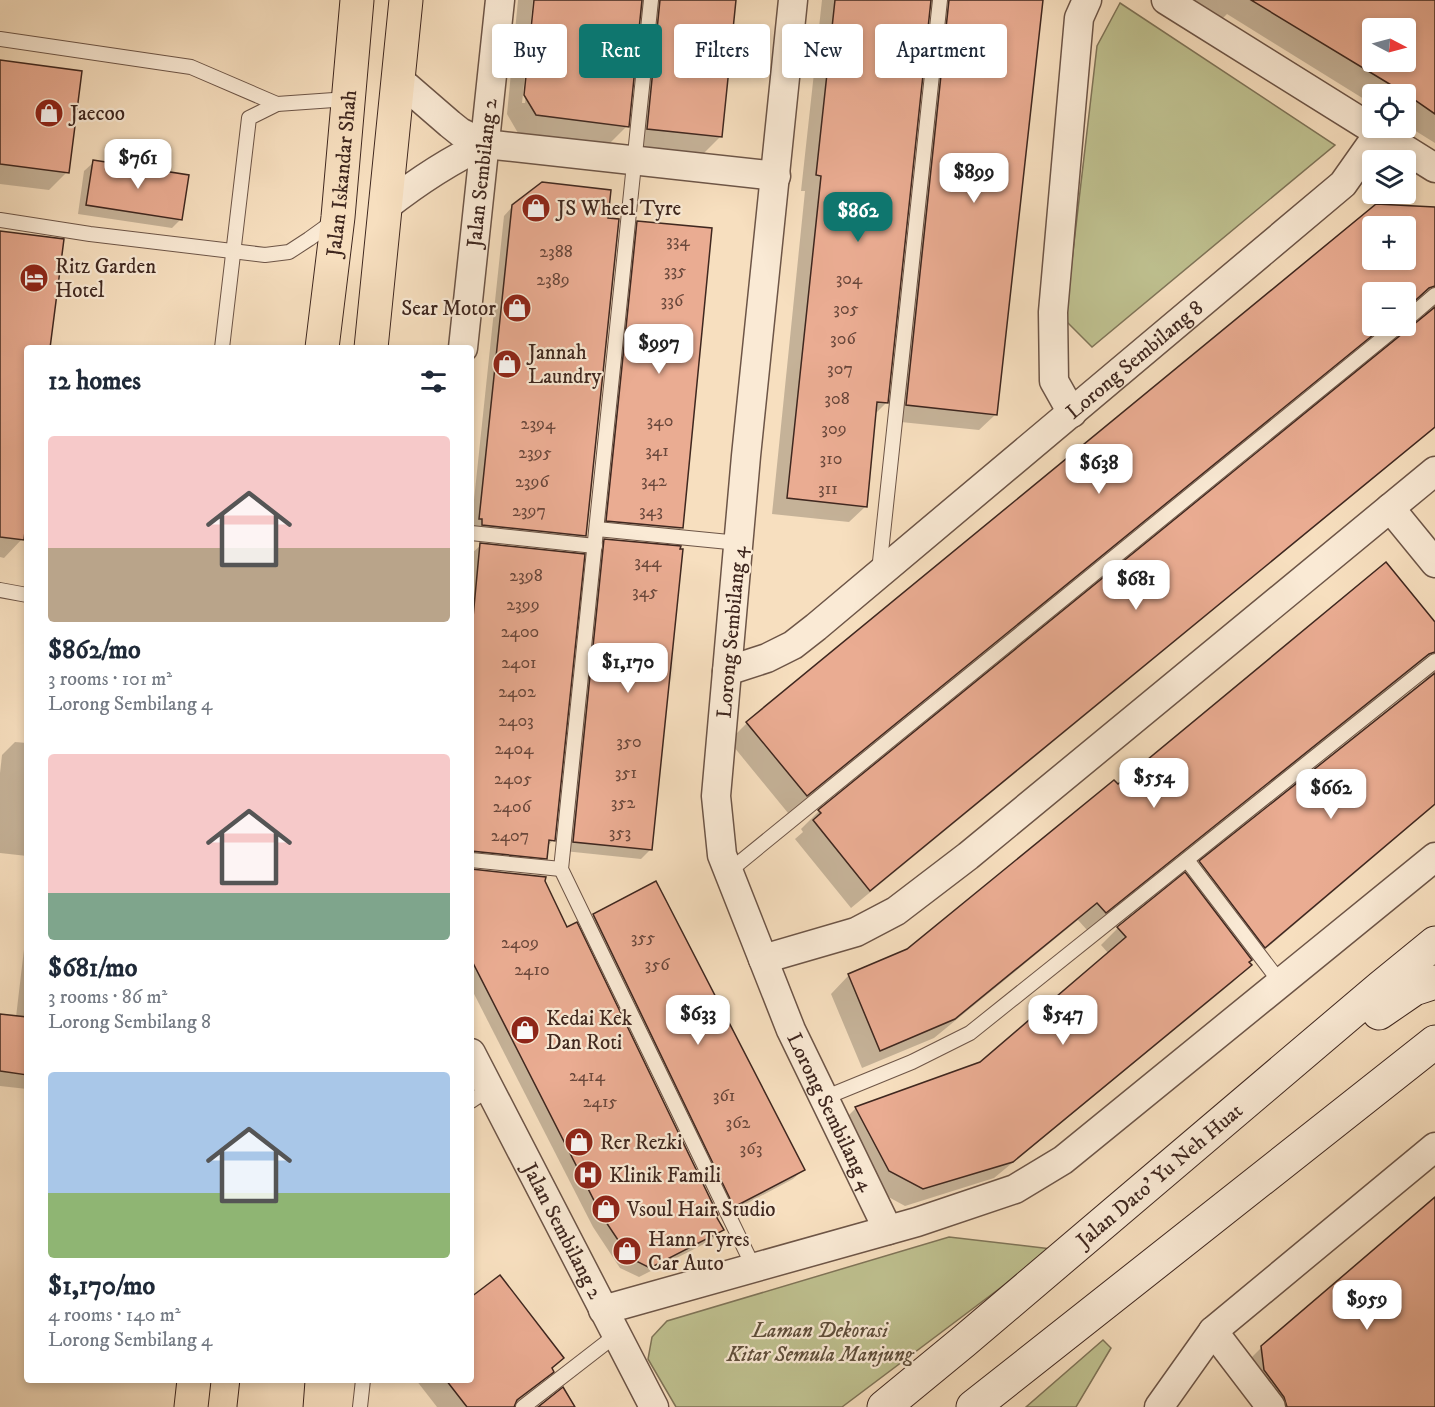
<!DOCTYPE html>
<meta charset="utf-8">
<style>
:root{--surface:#fff;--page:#f6f6f7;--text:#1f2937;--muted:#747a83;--accent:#0f766e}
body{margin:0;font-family:"IM FELL DW Pica",serif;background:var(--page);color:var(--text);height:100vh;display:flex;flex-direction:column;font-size:22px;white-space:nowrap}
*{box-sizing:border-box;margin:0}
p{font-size:20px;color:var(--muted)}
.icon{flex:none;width:33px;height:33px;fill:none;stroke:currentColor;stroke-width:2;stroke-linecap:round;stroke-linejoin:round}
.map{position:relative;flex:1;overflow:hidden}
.details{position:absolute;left:24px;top:345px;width:450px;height:1038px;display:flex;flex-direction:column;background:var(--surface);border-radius:6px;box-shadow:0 3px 9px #0003}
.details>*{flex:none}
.top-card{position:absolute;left:492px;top:24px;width:570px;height:54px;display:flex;gap:12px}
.needle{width:39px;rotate:96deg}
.tools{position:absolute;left:1362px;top:18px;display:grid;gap:12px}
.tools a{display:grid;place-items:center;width:54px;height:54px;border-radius:6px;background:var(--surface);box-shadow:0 3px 9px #0003;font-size:30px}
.price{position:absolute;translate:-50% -51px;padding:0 14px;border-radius:12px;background:#fff;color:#222;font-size:20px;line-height:39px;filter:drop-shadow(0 2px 3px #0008)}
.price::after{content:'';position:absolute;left:50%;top:36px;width:18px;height:14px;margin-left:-9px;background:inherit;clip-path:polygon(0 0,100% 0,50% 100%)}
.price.current{background:var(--accent);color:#fff}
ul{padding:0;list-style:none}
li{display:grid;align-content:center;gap:12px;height:318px;padding:0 24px}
li span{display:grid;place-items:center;height:186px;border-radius:6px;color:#555}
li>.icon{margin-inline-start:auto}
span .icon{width:108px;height:108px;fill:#fffc;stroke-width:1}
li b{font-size:26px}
h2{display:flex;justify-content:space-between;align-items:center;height:72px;padding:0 24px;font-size:26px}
.tag{padding:0 21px;border-radius:6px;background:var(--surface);box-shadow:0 3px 9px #0003;font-size:21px;line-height:54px}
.tag.current{background:var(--accent);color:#fff}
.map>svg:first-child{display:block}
.green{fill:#bfc190;stroke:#7f7458;stroke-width:1.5}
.shadow{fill:#0003;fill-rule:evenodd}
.building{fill:#eaac92;stroke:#3f271f;stroke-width:1.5;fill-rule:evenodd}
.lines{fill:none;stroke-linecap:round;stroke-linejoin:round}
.service-casing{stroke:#6d5547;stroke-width:16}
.minor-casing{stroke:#6d5547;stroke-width:31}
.secondary-casing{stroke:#3f271f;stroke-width:35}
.primary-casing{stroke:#3f271f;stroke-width:35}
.service{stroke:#faead5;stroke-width:14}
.minor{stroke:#faead5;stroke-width:28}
.secondary{stroke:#faead5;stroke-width:33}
.primary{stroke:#f7dfbf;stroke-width:33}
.labels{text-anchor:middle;stroke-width:4.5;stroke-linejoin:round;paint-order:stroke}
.number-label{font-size:18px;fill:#6a483c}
.poi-label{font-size:21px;fill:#3f271f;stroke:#faead5;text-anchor:start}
.street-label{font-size:21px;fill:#3f271f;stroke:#faead5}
.park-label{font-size:21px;font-style:italic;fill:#5f4e3b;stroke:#faead5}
</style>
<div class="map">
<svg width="1435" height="1407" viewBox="0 0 1435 1407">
<rect width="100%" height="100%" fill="#f7dfbf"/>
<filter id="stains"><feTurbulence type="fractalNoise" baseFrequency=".00333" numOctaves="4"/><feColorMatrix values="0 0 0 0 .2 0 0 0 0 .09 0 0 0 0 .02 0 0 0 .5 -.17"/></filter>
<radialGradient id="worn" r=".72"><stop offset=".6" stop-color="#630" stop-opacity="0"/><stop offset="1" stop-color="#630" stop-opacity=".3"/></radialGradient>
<g class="green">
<path d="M 1120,3 L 1335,145 L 1092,347 L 1065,320 L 1097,46 Z"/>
<path d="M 949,1237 L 1052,1249 L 842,1407 L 676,1407 L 648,1359 L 652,1337 L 667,1321 Z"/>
<path d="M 1103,1340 L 1111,1348 L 1076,1407 L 1026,1407 Z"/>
</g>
<g class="shadow">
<path d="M 518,0 L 533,0 L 522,103 L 525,103 L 536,0 L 734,0 L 721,136 L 702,155 L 629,147 L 642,20 L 640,10 L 627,126 L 609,144 L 518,133 L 507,114 Z"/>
<path d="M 822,0 L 1041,0 L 995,415 L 979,430 L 891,421 L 934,17 L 929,6 L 886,403 L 874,415 L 865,507 L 849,522 L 772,514 L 805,191 L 801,191 Z"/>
<path d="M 1184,0 L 1435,0 L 1435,143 L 1406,125 L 1406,94 L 1372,94 L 1372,104 L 1227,14 L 1219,22 ZM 1372,28 L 1406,28 L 1406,62 L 1372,62 Z"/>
<path d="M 0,62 L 67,172 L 49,190 L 0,184 Z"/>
<path d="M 94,162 L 181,219 L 172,228 L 78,214 L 84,171 Z"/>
<path d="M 1376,205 L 1435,214 L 1435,428 L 851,908 L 795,839 L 803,832 L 801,829 L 819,811 L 1426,317 L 1424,308 L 1418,304 L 1409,306 L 1406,309 L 1406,292 L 1372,292 L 1372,326 L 1387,326 L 1377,335 L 1372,337 L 788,813 L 729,741 L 747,723 ZM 1372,226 L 1406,226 L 1406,260 L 1372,260 Z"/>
<path d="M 513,206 L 585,535 L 576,545 L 471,528 L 504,216 Z"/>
<path d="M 638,222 L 681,528 L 672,537 L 598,530 L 629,231 Z"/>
<path d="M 0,232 L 48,348 L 27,348 L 27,503 L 22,539 L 4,558 L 0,557 Z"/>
<path d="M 605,540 L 651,849 L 641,859 L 564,851 L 596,550 Z"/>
<path d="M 481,545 L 553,840 L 547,847 L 546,858 L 536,868 L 471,862 L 471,554 Z"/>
<path d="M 1435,624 L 1435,805 L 1248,964 L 1250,965 L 1233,982 L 994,1178 L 905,1206 L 872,1188 L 839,1125 L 856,1108 L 981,1063 L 1109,954 L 1101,945 L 1118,928 L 1186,876 L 1200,862 L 1426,682 L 1424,674 L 1419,670 L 1410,672 L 1087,930 L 1078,920 L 934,1038 L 862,1068 L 831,994 L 849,975 L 908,951 L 1117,786 Z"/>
<path d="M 15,742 L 27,743 L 27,856 L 0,853 L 0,773 L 2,755 Z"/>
<path d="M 471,871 L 544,882 L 722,1230 L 712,1240 L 639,1277 L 620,1268 L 593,1227 L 471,988 Z"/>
<path d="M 594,915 L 803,1170 L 793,1179 L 725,1215 L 584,924 Z"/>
<path d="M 27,924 L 27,1089 L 0,1086 L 0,1015 L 16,1017 Z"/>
<path d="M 1435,1199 L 1435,1407 L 1259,1407 L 1243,1366 L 1262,1347 Z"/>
<path d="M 471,1299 L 562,1358 L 551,1369 L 552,1371 L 535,1388 L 513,1405 L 513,1407 L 437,1407 L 416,1380 L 471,1380 Z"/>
</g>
<g class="building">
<path d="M 534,0 L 642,0 L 629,127 L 536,115 L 524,95 Z"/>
<path d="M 660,0 L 736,0 L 722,137 L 647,129 Z"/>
<path d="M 835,0 L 931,0 L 888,403 L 877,402 L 867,507 L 787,498 L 821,176 L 816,175 Z"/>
<path d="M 949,0 L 1043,0 L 997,415 L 906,405 Z"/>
<path d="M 1251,0 L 1435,0 L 1435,114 L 1406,94 ZM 1372,28 L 1406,28 L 1406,62 L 1372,62 Z"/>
<path d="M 0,60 L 82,71 L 69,173 L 0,164 Z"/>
<path d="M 93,160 L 189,175 L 182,220 L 86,205 Z"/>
<path d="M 542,182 L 611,190 L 608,218 L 619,219 L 586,536 L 482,525 L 482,519 L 479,519 L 512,205 Z"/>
<path d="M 1376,204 L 1435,207 L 1435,286 L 1429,288 L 1406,309 L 1406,292 L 1372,292 L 1372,326 L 1384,326 L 807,796 L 746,722 ZM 1372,226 L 1406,226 L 1406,260 L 1372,260 Z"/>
<path d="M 637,221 L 712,228 L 683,528 L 606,521 Z"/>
<path d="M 0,231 L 64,239 L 50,348 L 27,348 L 27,514 L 24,540 L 0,537 Z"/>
<path d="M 1435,307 L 1435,427 L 870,891 L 813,820 L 821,813 L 818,810 Z"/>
<path d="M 604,539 L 681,546 L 680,549 L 683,549 L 652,850 L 573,842 Z"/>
<path d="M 480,543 L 585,554 L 555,841 L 549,840 L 547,859 L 471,851 L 471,639 Z"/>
<path d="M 1386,562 L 1435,622 L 1435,652 L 1429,654 L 1106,913 L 1097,903 L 955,1019 L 880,1051 L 848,974 L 907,949 L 1114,780 L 1118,784 Z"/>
<path d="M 1435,673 L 1435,804 L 1265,948 L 1199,861 Z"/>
<path d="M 471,869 L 546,877 L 545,881 L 567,927 L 577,922 L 718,1215 L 716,1216 L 724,1230 L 650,1268 L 630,1258 L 602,1216 L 471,959 Z"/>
<path d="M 1185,872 L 1252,960 L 1249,962 L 1252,965 L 1013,1162 L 923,1189 L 889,1171 L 855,1107 L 980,1062 L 1126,937 L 1117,927 Z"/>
<path d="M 656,881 L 805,1170 L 734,1207 L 593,914 Z"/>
<path d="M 0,1014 L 27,1017 L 27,1075 L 0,1071 Z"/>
<path d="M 1435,1197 L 1435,1407 L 1287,1407 L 1284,1397 L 1264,1370 L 1261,1346 Z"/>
<path d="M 500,1275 L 564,1358 L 552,1368 L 554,1372 L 517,1400 L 514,1407 L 467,1407 L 446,1380 L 471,1380 L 471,1297 Z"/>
<path d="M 563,1387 L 575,1407 L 538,1407 Z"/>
</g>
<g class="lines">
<g class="service-casing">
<g id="service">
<path d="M 651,0 L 561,869 L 754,1268"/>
<path d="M 0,39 L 191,67 L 277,104"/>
<path d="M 0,220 L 90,234 L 265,255 L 289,252 L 309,239 L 334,221"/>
<path d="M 1406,320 L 1435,295"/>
<path d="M 222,348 L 249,118 L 277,104 L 348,99"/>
<path d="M 597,529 L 739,543"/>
<path d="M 471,533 L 595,546"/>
<path d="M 879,571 L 940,0"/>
<path d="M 0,590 L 27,595"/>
<path d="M 471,860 L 561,869"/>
<path d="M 1187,860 L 1280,982"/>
<path d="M 728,872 L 1398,326"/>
<path d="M 824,1098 L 912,1062 L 970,1033 L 1435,661"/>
<path d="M 471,1101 L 489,1089"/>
<path d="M 360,1407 L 363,1380"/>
<path d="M 523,1407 L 616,1335"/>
</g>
</g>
<g class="minor-casing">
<g id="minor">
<path id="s1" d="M 793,0 L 746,456 L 716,796 L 722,855 L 791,1030 L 888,1230"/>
<path d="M 1166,0 L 1435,168"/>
<path d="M 398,79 L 450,124 L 460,132 L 485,144 L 776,176"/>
<path d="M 385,207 C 417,182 448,161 485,144"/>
<path id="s2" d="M 463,348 L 500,0"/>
<path d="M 1072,413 L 1054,381 L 1053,312 L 1079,18 L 1087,0"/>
<path d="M 1390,508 L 1435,563"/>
<path id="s3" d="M 727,671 L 767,658 L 793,645 L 816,627 L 1343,184 L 1379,133"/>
<path d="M 763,959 L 856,932 L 896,911 L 968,856 L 1435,471"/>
<path id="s4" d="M 471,1053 L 654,1407"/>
<path d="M 603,1310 L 917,1222 L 1015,1189 L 1063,1160 L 1435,857"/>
<path d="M 1213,1331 L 1271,1407"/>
<path d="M 1159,1407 L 1213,1331 L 1435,1147"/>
</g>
</g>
<g class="secondary-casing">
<g id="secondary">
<path d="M 1379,1013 L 1414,989 L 1435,982"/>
<path id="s5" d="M 884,1407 L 963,1342 L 1381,987 L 1435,943"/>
<path d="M 973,1407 L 1435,1042"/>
</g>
</g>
<g class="primary-casing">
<g id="primary">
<path id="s6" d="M 322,348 L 338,217 L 357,0"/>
<path d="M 371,348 L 406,0"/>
<path d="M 191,1407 L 194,1380"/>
<path d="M 254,1407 L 257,1380"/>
<path d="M 286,1407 L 288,1380"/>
</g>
</g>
<use href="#service" class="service"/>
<use href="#minor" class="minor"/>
<use href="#secondary" class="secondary"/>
<use href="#primary" class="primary"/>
</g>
<defs>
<g id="shop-disc" transform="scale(1.5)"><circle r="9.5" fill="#8f2418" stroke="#faead5"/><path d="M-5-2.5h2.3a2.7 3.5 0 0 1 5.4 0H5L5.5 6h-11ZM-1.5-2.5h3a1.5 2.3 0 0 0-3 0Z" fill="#fff"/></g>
<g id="hotel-disc" transform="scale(1.5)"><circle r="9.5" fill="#8f2418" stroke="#faead5"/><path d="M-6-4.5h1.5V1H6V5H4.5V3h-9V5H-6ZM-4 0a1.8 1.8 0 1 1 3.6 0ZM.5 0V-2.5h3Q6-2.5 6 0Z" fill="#fff"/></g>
<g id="hospital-disc" transform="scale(1.5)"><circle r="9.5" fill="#8f2418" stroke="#faead5"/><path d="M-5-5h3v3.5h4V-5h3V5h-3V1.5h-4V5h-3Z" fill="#fff"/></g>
</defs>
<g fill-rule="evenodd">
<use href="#shop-disc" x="49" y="113"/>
<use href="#shop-disc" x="536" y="208"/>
<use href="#hotel-disc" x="34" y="278"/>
<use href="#shop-disc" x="517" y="308"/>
<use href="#shop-disc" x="507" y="364"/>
<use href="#shop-disc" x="525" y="1030"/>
<use href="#shop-disc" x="579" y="1142"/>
<use href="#hospital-disc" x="588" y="1175"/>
<use href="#shop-disc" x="606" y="1209"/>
<use href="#shop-disc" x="627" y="1251"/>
</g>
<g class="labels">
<g class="number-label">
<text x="678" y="246">334</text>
<text x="556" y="257">2388</text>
<text x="675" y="276">335</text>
<text x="849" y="284">304</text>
<text x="553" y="285">2389</text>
<text x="672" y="306">336</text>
<text x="846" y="314">305</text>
<text x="843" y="344">306</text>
<text x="840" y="374">307</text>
<text x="837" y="404">308</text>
<text x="660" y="426">340</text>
<text x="538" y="429">2394</text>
<text x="834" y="434">309</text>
<text x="657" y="456">341</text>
<text x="535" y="458">2395</text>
<text x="831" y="464">310</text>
<text x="654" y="486">342</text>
<text x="532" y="487">2396</text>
<text x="828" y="494">311</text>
<text x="529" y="516">2397</text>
<text x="651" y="516">343</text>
<text x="648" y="567">344</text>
<text x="526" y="581">2398</text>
<text x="645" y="597">345</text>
<text x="523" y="610">2399</text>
<text x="520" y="637">2400</text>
<text x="519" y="668">2401</text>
<text x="517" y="697">2402</text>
<text x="516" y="726">2403</text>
<text x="629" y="747">350</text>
<text x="514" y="754">2404</text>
<text x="626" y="778">351</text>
<text x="513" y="784">2405</text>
<text x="623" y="808">352</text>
<text x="512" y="812">2406</text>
<text x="620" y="838">353</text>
<text x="510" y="841">2407</text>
<text x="643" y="943">355</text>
<text x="520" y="948">2409</text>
<text x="657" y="970">356</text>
<text x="532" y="975">2410</text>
<text x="587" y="1081">2414</text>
<text x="724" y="1101">361</text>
<text x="600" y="1107">2415</text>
<text x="738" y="1128">362</text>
<text x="751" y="1154">363</text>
</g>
<g class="poi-label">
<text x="70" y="120">Jaecoo</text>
<text x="557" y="215">JS Wheel Tyre</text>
<text x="55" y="273">Ritz Garden<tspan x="55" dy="24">Hotel</tspan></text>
<text x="496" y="315" text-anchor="end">Sear Motor</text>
<text x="528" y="359">Jannah<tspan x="528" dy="24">Laundry</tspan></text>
<text x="546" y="1025">Kedai Kek<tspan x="546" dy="24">Dan Roti</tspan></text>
<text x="600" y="1149">Rer Rezki</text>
<text x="609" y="1182">Klinik Famili</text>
<text x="627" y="1216">Vsoul Hair Studio</text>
<text x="648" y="1246">Hann Tyres<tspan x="648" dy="24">Car Auto</tspan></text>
</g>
<g class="street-label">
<text dy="7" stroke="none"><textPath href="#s6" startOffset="176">Jalan Iskandar Shah</textPath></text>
<text dy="7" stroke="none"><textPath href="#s2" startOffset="176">Jalan Sembilang 2</textPath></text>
<text dy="7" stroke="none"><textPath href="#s3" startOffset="516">Lorong Sembilang 8</textPath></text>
<text transform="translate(731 632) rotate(-85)" y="7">Lorong Sembilang 4</text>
<text dy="7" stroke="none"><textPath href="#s1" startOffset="1138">Lorong Sembilang 4</textPath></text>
<text dy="7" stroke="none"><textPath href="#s5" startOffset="360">Jalan Dato' Yu Neh Huat</textPath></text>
<text dy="7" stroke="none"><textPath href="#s4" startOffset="200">Jalan Sembilang 2</textPath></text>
</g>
<g class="park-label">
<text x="820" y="1337">Laman Dekorasi<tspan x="820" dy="24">Kitar Semula Manjung</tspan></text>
</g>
</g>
<rect width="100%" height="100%" filter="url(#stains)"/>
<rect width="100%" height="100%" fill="url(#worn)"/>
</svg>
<div class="tools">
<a><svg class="needle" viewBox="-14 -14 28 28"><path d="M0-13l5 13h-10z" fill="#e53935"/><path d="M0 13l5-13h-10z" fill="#747a83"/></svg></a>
<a><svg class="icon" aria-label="locate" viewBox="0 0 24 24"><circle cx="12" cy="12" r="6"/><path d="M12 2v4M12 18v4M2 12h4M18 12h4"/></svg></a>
<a><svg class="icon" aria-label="layers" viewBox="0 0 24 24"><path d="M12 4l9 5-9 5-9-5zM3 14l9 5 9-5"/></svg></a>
<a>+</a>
<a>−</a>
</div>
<b class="price" style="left:138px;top:190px">$761</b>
<b class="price" style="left:974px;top:204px">$899</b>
<b class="price current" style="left:858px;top:243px">$862</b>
<b class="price" style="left:659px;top:375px">$997</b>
<b class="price" style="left:1099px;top:495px">$638</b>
<b class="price" style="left:1136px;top:611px">$681</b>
<b class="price" style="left:628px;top:694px">$1,170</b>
<b class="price" style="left:1154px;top:809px">$554</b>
<b class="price" style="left:1331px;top:820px">$662</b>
<b class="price" style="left:698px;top:1046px">$633</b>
<b class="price" style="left:1063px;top:1046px">$547</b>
<b class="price" style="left:1367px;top:1331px">$959</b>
<div class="top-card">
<a class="tag">Buy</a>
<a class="tag current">Rent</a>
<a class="tag">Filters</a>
<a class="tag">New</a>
<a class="tag">Apartment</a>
</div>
<section class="details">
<h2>12 homes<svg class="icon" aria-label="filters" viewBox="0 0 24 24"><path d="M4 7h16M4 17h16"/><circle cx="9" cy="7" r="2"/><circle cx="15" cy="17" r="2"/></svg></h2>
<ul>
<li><span style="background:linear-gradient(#f6c9c9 60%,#b9a48a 0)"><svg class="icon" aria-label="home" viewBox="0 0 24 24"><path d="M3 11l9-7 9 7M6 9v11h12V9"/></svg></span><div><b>$862/mo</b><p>3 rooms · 101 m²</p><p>Lorong Sembilang 4</p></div></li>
<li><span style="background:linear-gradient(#f6c9c9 75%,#7fa58c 0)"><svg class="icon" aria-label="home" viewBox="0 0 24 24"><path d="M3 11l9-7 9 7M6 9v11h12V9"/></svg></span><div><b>$681/mo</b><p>3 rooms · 86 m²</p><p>Lorong Sembilang 8</p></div></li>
<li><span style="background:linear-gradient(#a9c7e8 65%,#8fb573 0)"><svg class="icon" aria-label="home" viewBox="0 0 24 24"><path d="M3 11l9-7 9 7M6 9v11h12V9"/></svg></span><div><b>$1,170/mo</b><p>4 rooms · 140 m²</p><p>Lorong Sembilang 4</p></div></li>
</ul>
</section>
</div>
